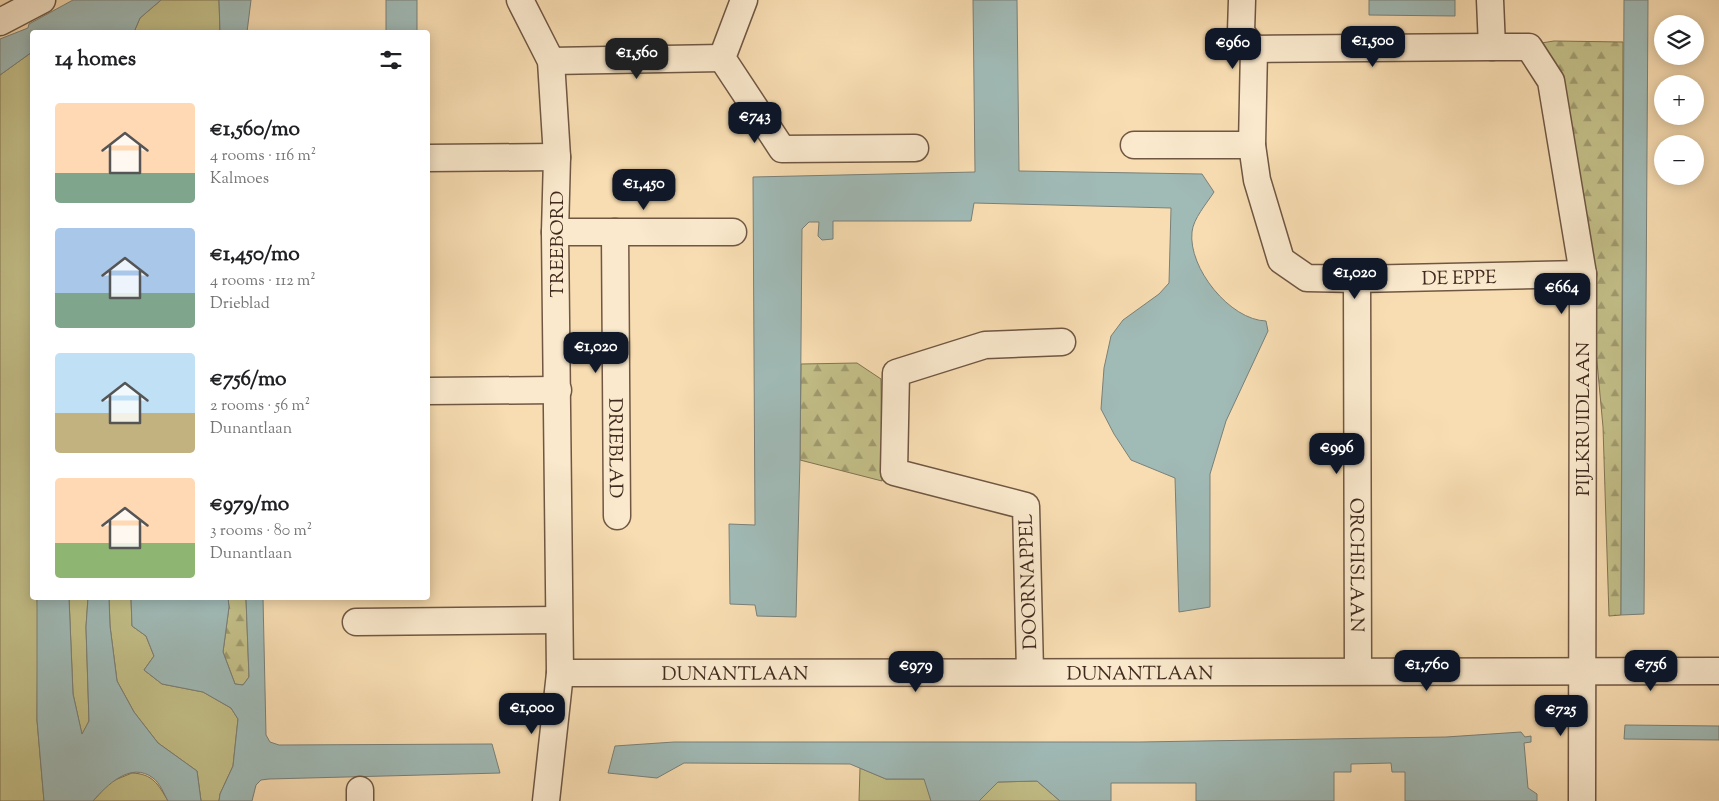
<!DOCTYPE html>
<meta charset="utf-8">
<style>
:root{--surface:#fff;--page:#f6f6f6;--text:#202124;--muted:#757577;--accent:#111827}
body{margin:0;font-family:"Sorts Mill Goudy",serif;background:var(--page);color:var(--text);height:100vh;display:flex;flex-direction:column;font-size:19px;white-space:nowrap}
*{box-sizing:border-box;margin:0}
p{font-size:16px;color:var(--muted)}
.icon{flex:none;width:28px;height:28px;fill:none;stroke:currentColor;stroke-width:2;stroke-linecap:round;stroke-linejoin:round}
.map{position:relative;flex:1;overflow:hidden}
.sheet{position:absolute;left:30px;top:30px;width:400px;height:570px;display:flex;flex-direction:column;background:var(--surface);border-radius:5px;box-shadow:0 2px 12px #0003}
.sheet>*{flex:none}
.tools{position:absolute;left:1654px;top:15px;display:grid;gap:10px}
.tools a{display:grid;place-items:center;width:50px;height:50px;border-radius:50%;background:var(--surface);box-shadow:0 2px 12px #0003;font-size:25px}
.price{position:absolute;translate:-50% -42px;padding:0 11px;border-radius:10px;background:var(--accent);color:#fff;font-size:16px;line-height:32px;filter:drop-shadow(0 1px 2px #0008)}
.price::after{content:'';position:absolute;left:50%;top:30px;width:15px;height:11px;margin-left:-8px;background:inherit;clip-path:polygon(0 0,100% 0,50% 100%)}
.price.on{background:#222;color:#fff}
ul{padding:0;list-style:none}
li{display:flex;align-items:center;gap:15px;height:125px;padding:0 25px}
li span{display:grid;place-items:center;flex:none;width:140px;height:100px;border-radius:5px;color:#555}
li>.icon{margin-inline-start:auto}
span .icon{width:60px;height:60px;fill:#fffc;stroke-width:1}
li b{font-size:21px}
h2{display:flex;justify-content:space-between;align-items:center;height:60px;padding:0 25px;font-size:21px}
.map>svg:first-child{display:block}
.green{fill:#c3bf88;stroke:#827453}
.forest{fill:url(#forest-firs);stroke:#827453}
.water{fill:#a0bab6;stroke:#7a8079}
.lines{fill:none;stroke-linecap:round;stroke-linejoin:round}
.minor-casing{stroke:#6f5743;stroke-width:29}
.minor{stroke:#fae9cd;stroke-width:26}
.labels{text-anchor:middle;stroke-width:4;stroke-linejoin:round;paint-order:stroke}
.street-label{font-size:19px;fill:#412a1e;stroke:#fae9cd}
</style>
<div class="map">
<svg width="1719" height="801" viewBox="0 0 1719 801">
<defs>
<pattern id="forest-firs" width="22" height="20" patternUnits="userSpaceOnUse" patternTransform="scale(1.25)"><rect width="22" height="20" fill="#c3bf88"/><path d="M5 1l3.5 6h-7zM16 11l3.5 6h-7z" fill="#a09b6f"/></pattern>
</defs>
<rect width="100%" height="100%" fill="#f8ddb2"/>
<filter id="stains"><feTurbulence type="fractalNoise" baseFrequency=".004" numOctaves="4"/><feColorMatrix values="0 0 0 0 .2 0 0 0 0 .09 0 0 0 0 .02 0 0 0 .5 -.17"/></filter>
<radialGradient id="worn" r=".72"><stop offset=".6" stop-color="#630" stop-opacity="0"/><stop offset="1" stop-color="#630" stop-opacity=".3"/></radialGradient>
<g class="green">
<path d="M 161,0 L 219,0 L 220,32 L 134,32 L 140,18 Z"/>
<path d="M 32,52 L 32,598 L 37,598 L 38,613 L 37,720 L 44,801 L 0,801 L 0,75 Z"/>
<path d="M 69,598 L 88,598 L 86,627 L 89,721 L 82,735 L 73,694 Z"/>
<path d="M 109,598 L 131,598 L 132,626 L 146,636 L 154,656 L 144,670 L 162,684 L 203,692 L 231,708 L 238,719 L 233,766 L 220,794 L 219,801 L 201,801 L 197,771 L 158,743 L 134,712 L 117,681 L 110,626 Z"/>
<path d="M 860,768 L 886,779 L 925,779 L 931,801 L 859,801 Z"/>
<path d="M 132,773 C 153,774 158,784 168,801 L 93,801 L 110,782 Z"/>
<path d="M 1037,781 L 1060,801 L 979,801 L 998,782 Z"/>
</g>
<g class="forest">
<path d="M 1554,41 L 1623,42 L 1621,615 L 1609,616 L 1603,427 L 1590,286 L 1568,127 L 1522,46 Z"/>
<path d="M 857,363 L 881,379 L 882,481 L 800,460 L 801,364 Z"/>
<path d="M 228,598 L 246,598 L 249,677 L 243,685 L 235,684 L 223,652 L 229,607 Z"/>
</g>
<g class="water">
<path d="M 73,0 L 161,0 L 140,18 L 134,32 L 32,32 L 32,52 L 0,75 L 0,39 L 28,28 L 29,24 Z"/>
<path d="M 219,0 L 251,0 L 247,32 L 220,32 Z"/>
<rect x="386" y="0" width="31" height="32"/>
<path d="M 973,0 L 1017,0 L 1019,171 L 1202,174 L 1214,192 C 1207,203 1193,219 1192,232 C 1188,268 1230,320 1266,321 L 1268,331 L 1226,421 L 1210,474 L 1210,607 L 1179,612 L 1175,478 L 1131,460 L 1114,434 L 1101,409 L 1104,368 L 1111,336 L 1123,320 L 1159,294 L 1169,283 L 1171,208 L 974,203 L 971,221 L 833,221 L 833,239 L 822,240 L 818,236 L 819,222 L 809,222 L 802,229 L 800,460 L 796,617 L 757,616 L 755,605 L 730,604 L 729,524 L 755,525 L 753,177 L 975,172 Z"/>
<path d="M 1369,0 L 1455,0 L 1455,16 L 1369,15 Z"/>
<path d="M 1624,0 L 1648,0 L 1644,614 L 1621,615 Z"/>
<path d="M 37,598 L 69,598 L 73,694 L 82,734 L 89,721 L 86,627 L 88,598 L 109,598 L 110,626 L 117,681 L 134,712 L 158,743 L 197,771 L 201,801 L 168,801 C 164,794 160,783 153,778 C 131,761 107,785 93,801 L 44,801 L 37,720 Z"/>
<path d="M 131,598 L 228,598 L 229,607 L 223,652 L 235,684 L 243,685 L 249,677 L 246,598 L 263,598 L 266,735 L 270,742 L 279,745 L 492,744 L 500,773 L 269,779 L 261,780 L 256,785 L 252,801 L 219,801 L 220,794 L 233,766 L 238,719 L 231,708 L 203,692 L 162,684 L 144,670 L 154,656 L 146,636 L 132,626 Z"/>
<path d="M 1625,725 L 1719,726 L 1719,740 L 1624,739 Z"/>
<path d="M 1521,732 L 1525,737 L 1531,736 L 1531,742 L 1524,743 L 1528,788 L 1537,794 L 1537,801 L 1405,801 L 1405,772 L 1392,772 L 1391,763 L 1351,764 L 1351,772 L 1334,772 L 1334,801 L 1196,801 L 1196,783 L 1111,783 L 1111,801 L 1060,801 L 1037,781 L 998,782 L 979,801 L 931,801 L 924,779 L 886,779 L 850,764 L 684,763 L 657,778 L 608,773 L 615,746 L 674,742 L 1140,742 L 1446,737 Z"/>
</g>
<g class="lines">
<g class="minor-casing">
<g id="minor">
<path d="M 520,0 L 551,61 L 557,157 L 555,232 L 560,673 L 546,801"/>
<path d="M 744,0 L 722,58 L 782,149 L 915,148"/>
<path id="s1" d="M 1242,0 L 1241,32 L 1254,49 L 1252,145 L 1257,180 L 1281,260 L 1307,278 L 1357,279 L 1583,274"/>
<path d="M 1490,0 L 1492,47 L 1529,47 L 1551,81 L 1583,274 L 1582,801"/>
<path d="M 0,22 L 42,0"/>
<path d="M 1254,49 L 1492,47"/>
<path d="M 551,61 L 722,58"/>
<path d="M 1134,145 L 1252,145"/>
<path d="M 428,158 L 557,157"/>
<path d="M 555,232 L 733,232"/>
<path id="s2" d="M 615,232 L 617,516"/>
<path id="s3" d="M 1357,279 L 1358,671"/>
<path d="M 428,391 L 558,390"/>
<path d="M 356,622 L 558,620"/>
<path d="M 1030,671 L 1026,506 L 894,472 L 896,373 L 985,345 L 1062,342"/>
<path id="s4" d="M 560,673 C 946,672 1333,673 1719,671"/>
<path d="M 360,801 L 360,790"/>
</g>
</g>
<use href="#minor" class="minor"/>
</g>
<g class="labels">
<g class="street-label">
<text transform="translate(556 244) rotate(-90)" y="7">TREEBORD</text>
<text dy="7" stroke="none"><textPath href="#s1" startOffset="452">DE EPPE</textPath></text>
<text transform="translate(1582 419) rotate(-90)" y="7">PIJLKRUIDLAAN</text>
<text dy="7" stroke="none"><textPath href="#s2" startOffset="216">DRIEBLAD</textPath></text>
<text dy="7" stroke="none"><textPath href="#s3" startOffset="286">ORCHISLAAN</textPath></text>
<text transform="translate(1027 582) rotate(-92)" y="7">DOORNAPPEL</text>
<text dy="7" stroke="none"><textPath href="#s4" startOffset="580">DUNANTLAAN</textPath></text>
<text dy="7" stroke="none"><textPath href="#s4" startOffset="175">DUNANTLAAN</textPath></text>
</g>
</g>
<rect width="100%" height="100%" filter="url(#stains)"/>
<rect width="100%" height="100%" fill="url(#worn)"/>
</svg>
<div class="tools">
<a><svg class="icon" aria-label="layers" viewBox="0 0 24 24"><path d="M12 4l9 5-9 5-9-5zM3 14l9 5 9-5"/></svg></a>
<a>+</a>
<a>−</a>
</div>
<b class="price" style="left:1373px;top:68px">€1,500</b>
<b class="price" style="left:1233px;top:70px">€960</b>
<b class="price on" style="left:637px;top:80px">€1,560</b>
<b class="price" style="left:755px;top:144px">€743</b>
<b class="price" style="left:644px;top:211px">€1,450</b>
<b class="price" style="left:1355px;top:300px">€1,020</b>
<b class="price" style="left:1562px;top:315px">€664</b>
<b class="price" style="left:596px;top:374px">€1,020</b>
<b class="price" style="left:1337px;top:475px">€996</b>
<b class="price" style="left:1427px;top:692px">€1,760</b>
<b class="price" style="left:1651px;top:692px">€756</b>
<b class="price" style="left:916px;top:693px">€979</b>
<b class="price" style="left:532px;top:735px">€1,000</b>
<b class="price" style="left:1561px;top:737px">€725</b>
<section class="sheet">
<h2>14 homes<svg class="icon" aria-label="filters" viewBox="0 0 24 24"><path d="M4 7h16M4 17h16"/><circle cx="9" cy="7" r="2"/><circle cx="15" cy="17" r="2"/></svg></h2>
<ul>
<li><span style="background:linear-gradient(#ffd9b3 70%,#7fa58c 0)"><svg class="icon" aria-label="home" viewBox="0 0 24 24"><path d="M3 11l9-7 9 7M6 9v11h12V9"/></svg></span><div><b>€1,560/mo</b><p>4 rooms · 116 m²</p><p>Kalmoes</p></div></li>
<li><span style="background:linear-gradient(#a9c7e8 65%,#7fa58c 0)"><svg class="icon" aria-label="home" viewBox="0 0 24 24"><path d="M3 11l9-7 9 7M6 9v11h12V9"/></svg></span><div><b>€1,450/mo</b><p>4 rooms · 112 m²</p><p>Drieblad</p></div></li>
<li><span style="background:linear-gradient(#bfe0f5 60%,#c2b280 0)"><svg class="icon" aria-label="home" viewBox="0 0 24 24"><path d="M3 11l9-7 9 7M6 9v11h12V9"/></svg></span><div><b>€756/mo</b><p>2 rooms · 56 m²</p><p>Dunantlaan</p></div></li>
<li><span style="background:linear-gradient(#ffd9b3 65%,#8fb573 0)"><svg class="icon" aria-label="home" viewBox="0 0 24 24"><path d="M3 11l9-7 9 7M6 9v11h12V9"/></svg></span><div><b>€979/mo</b><p>3 rooms · 80 m²</p><p>Dunantlaan</p></div></li>
</ul>
</section>
</div>
